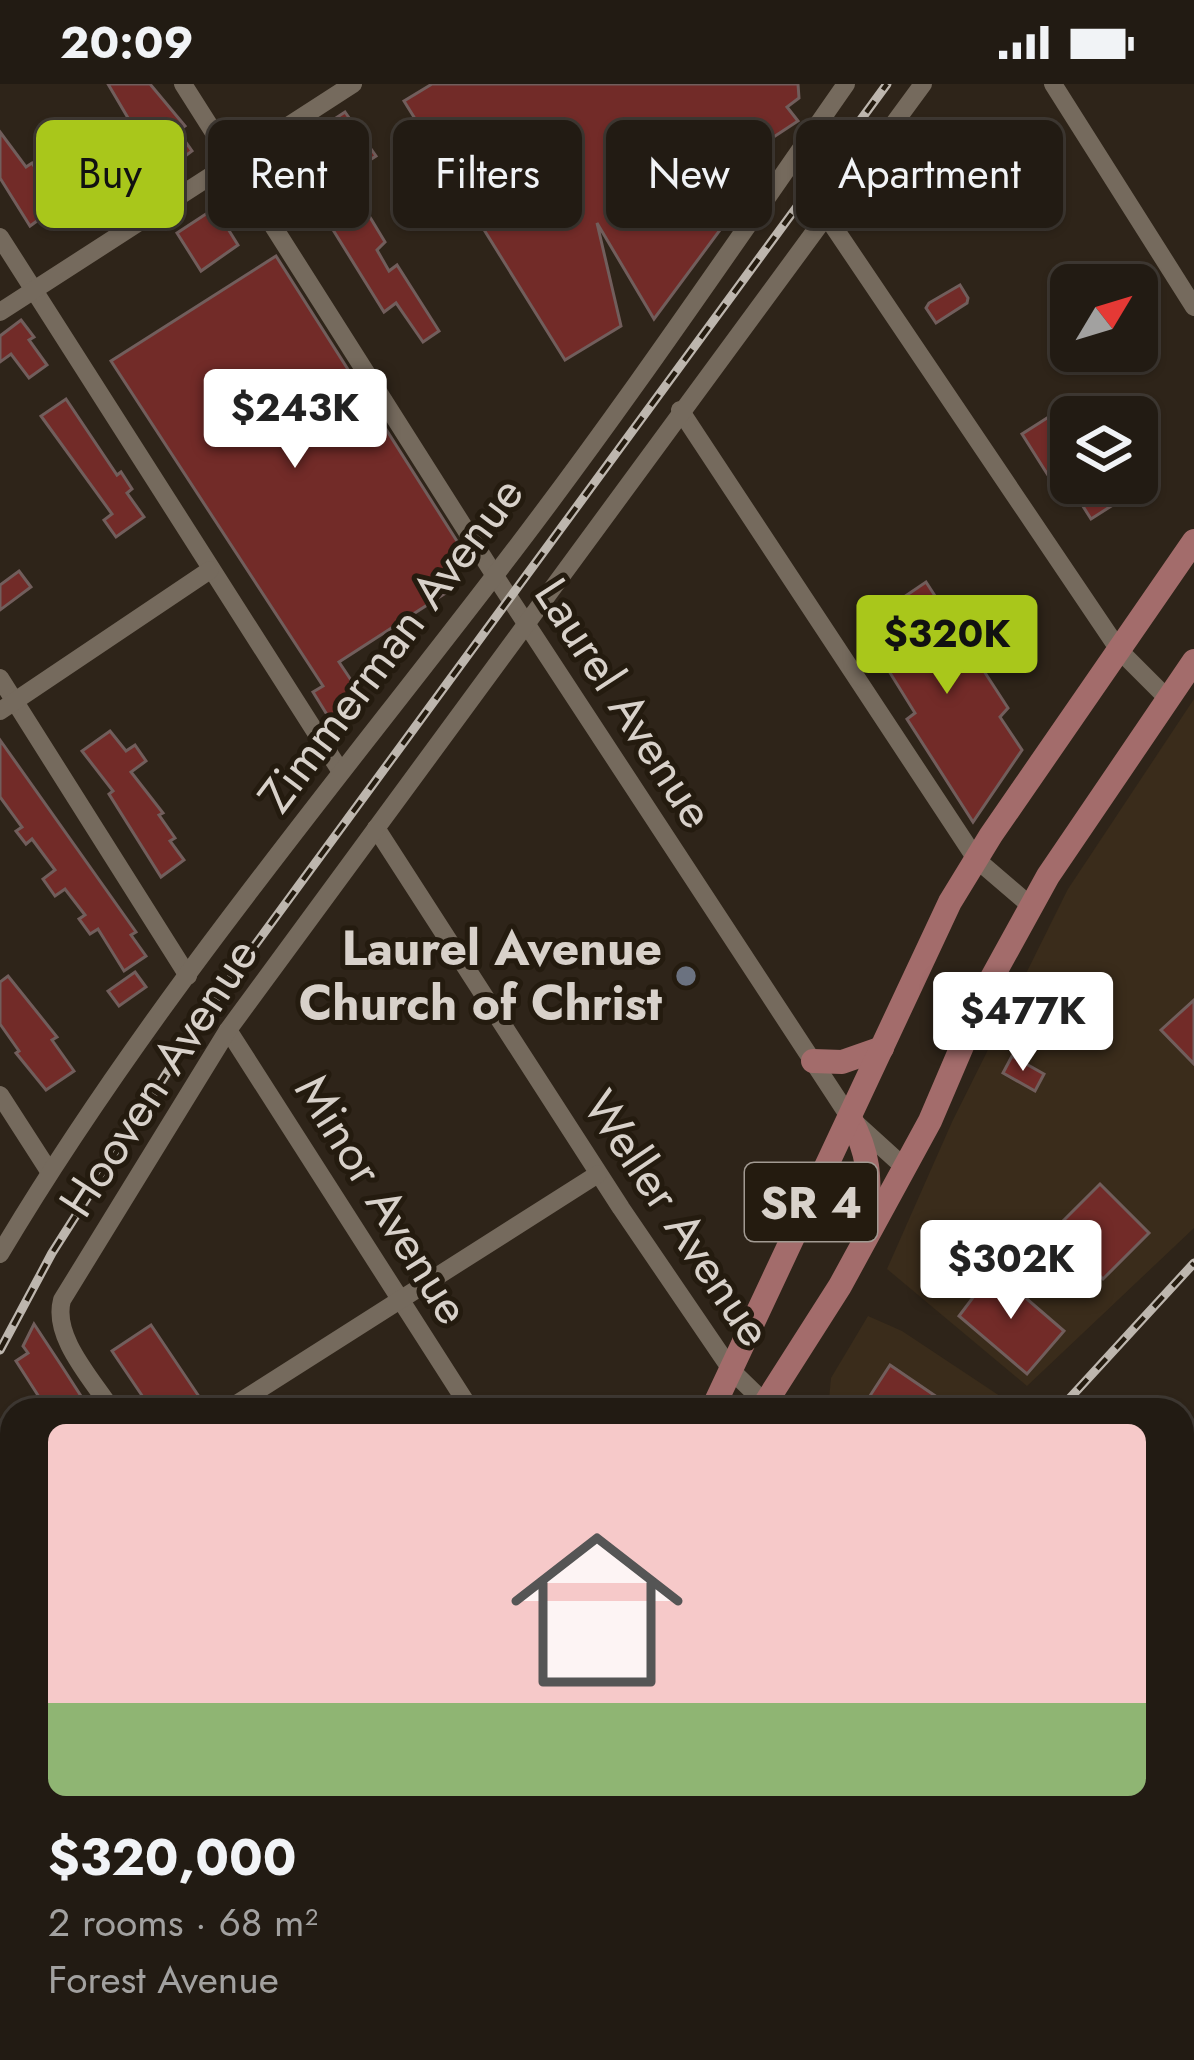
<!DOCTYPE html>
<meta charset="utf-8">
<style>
:root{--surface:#221b13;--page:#2e2821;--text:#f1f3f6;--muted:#a2a1a0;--line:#3f3933;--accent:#a9c71b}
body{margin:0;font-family:Jost,sans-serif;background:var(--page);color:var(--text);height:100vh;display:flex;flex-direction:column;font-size:45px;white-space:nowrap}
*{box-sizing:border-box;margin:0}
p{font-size:39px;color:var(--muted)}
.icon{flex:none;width:66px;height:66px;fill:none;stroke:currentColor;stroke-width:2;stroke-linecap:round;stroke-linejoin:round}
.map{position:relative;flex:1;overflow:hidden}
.drawer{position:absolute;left:0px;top:1314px;width:1194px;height:663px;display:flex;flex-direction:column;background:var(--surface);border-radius:36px 36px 0 0;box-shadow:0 3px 9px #0004,0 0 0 3px var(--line)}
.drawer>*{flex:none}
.guide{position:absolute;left:36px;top:36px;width:1122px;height:108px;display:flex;gap:24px}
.needle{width:78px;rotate:52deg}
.controls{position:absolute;left:1050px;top:180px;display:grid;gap:24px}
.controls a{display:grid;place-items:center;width:108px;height:108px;border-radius:18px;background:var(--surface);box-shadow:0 3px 9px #0004,0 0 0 3px var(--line);font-size:60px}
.price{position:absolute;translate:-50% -102px;padding:0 27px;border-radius:12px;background:#fff;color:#222;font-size:39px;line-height:78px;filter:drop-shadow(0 3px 6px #0008)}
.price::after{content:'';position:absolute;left:50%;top:72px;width:36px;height:27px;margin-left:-18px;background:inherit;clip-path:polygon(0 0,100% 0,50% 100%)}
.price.active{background:var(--accent);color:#111}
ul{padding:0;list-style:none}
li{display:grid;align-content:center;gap:24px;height:636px;padding:0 48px}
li+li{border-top:3px solid var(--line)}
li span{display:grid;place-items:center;height:372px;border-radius:18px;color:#555}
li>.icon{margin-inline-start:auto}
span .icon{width:216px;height:216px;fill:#fffc;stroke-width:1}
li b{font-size:51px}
.chip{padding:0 42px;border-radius:18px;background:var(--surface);box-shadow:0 3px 9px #0004,0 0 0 3px var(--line);font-size:42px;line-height:108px}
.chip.active{background:var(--accent);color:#111}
.status{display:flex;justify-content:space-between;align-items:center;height:84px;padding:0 60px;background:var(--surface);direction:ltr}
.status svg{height:33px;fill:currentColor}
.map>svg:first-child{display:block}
.built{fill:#3a2c1b}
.building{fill:#722b28;stroke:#715e5c;stroke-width:3}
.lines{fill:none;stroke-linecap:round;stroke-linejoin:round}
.minor{stroke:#756a5d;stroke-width:18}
.major{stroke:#a36c6b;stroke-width:24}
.rail-casing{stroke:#bdb6ae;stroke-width:9}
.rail{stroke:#241b0f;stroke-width:4.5;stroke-dasharray:14;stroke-linecap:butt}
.worship-dot{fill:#6b7280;stroke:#241b0f;stroke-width:4.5}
.labels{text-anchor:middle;stroke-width:10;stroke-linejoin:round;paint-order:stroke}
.shield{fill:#241b0f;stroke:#a29a92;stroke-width:3}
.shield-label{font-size:45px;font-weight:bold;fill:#d8d1ca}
.street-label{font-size:48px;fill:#d8d1ca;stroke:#241b0f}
.poi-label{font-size:48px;font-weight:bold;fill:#d8d1ca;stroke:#241b0f;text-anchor:end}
</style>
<div class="status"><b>20:09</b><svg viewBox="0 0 49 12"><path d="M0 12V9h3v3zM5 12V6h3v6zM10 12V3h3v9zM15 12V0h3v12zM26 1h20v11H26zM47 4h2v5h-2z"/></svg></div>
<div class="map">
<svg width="1194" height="1976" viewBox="0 0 1194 1976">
<rect width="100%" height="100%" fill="#2e2419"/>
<g class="built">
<path d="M 1194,615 L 1194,1144 L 1027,1302 L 887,1185 L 952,1038 L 1068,805 Z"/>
<path d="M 868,1232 L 902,1247 L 1021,1326 L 828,1326 L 831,1294 Z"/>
<path d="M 0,1605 L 12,1624 L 12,1965 L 233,1965 L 240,1976 L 0,1976 Z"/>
</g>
<g class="building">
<path d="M 108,0 L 150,0 L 185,42 L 178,47 L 192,67 L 172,82 L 135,36 L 131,39 Z"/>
<path d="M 432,0 L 798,0 L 799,14 L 787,23 L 798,37 L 766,58 L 772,70 L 757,81 L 763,88 L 654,235 L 597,139 L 621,242 L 565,276 L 404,17 Z"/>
<path d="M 345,28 L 376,72 L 345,92 L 385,158 L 377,166 L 389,187 L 397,181 L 439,247 L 423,258 L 396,219 L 384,228 L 330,141 L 339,135 L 319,110 L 297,125 L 272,86 L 314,59 L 310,51 Z"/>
<path d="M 0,48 L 26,83 L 32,79 L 59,121 L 30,142 L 0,94 Z"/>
<path d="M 215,124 L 238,161 L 201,187 L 177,149 Z"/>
<path d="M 276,172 L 469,476 L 448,491 L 455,503 L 339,578 L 367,620 L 334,642 L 313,608 L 323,602 L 111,277 Z"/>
<path d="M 960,201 L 968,214 L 967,219 L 936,239 L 926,224 L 929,219 Z"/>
<path d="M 21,236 L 34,253 L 29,256 L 47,281 L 29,294 L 11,270 L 0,278 L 0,252 Z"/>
<path d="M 66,315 L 117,391 L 121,388 L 132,405 L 127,409 L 144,433 L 116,453 L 104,436 L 112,430 L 41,332 Z"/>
<path d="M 1058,327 L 1071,347 L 1071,399 L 1103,399 L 1116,419 L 1091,435 L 1074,408 L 1063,415 L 1022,350 Z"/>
<path d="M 19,487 L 31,503 L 0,526 L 0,501 Z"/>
<path d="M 926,498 L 1008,624 L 1000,633 L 1022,666 L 973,738 L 907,635 L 915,629 L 869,555 L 884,544 L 876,532 Z"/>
<path d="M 110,647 L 126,667 L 135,661 L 146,677 L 131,688 L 163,729 L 159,731 L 175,754 L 170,757 L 184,776 L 161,793 L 109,710 L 113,707 L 82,667 Z"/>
<path d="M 0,656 L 136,848 L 131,851 L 146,872 L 124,887 L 98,845 L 90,850 L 79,835 L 85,831 L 65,805 L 55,812 L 43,795 L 55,786 L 32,755 L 26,760 L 16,747 L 22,743 L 0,713 Z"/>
<path d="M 135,888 L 146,903 L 119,922 L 108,907 Z"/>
<path d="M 8,892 L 57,953 L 52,956 L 74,987 L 46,1006 L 16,969 L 19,967 L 0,940 L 0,898 Z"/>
<path d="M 1194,916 L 1194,980 L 1161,946 Z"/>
<path d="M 1012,972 L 1044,990 L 1035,1007 L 1003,989 Z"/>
<path d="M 1100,1100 L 1149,1149 L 1103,1195 L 1054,1146 Z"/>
<path d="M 1002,1175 L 1005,1196 L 1064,1247 L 1027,1290 L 959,1232 Z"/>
<path d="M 34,1240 L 61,1281 L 90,1326 L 26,1326 L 41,1316 L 16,1277 L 28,1269 L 23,1262 Z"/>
<path d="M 151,1241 L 202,1317 L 189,1326 L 129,1326 L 145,1316 L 112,1267 Z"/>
<path d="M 890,1281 L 956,1326 L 871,1326 L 864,1321 Z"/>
</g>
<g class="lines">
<g class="minor">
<path d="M 183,0 L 495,492 L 850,1034 L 904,1083"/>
<path d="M 1053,0 L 1194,223"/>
<path d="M 825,130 L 1119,566 L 1167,614"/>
<path d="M 0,153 L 341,688"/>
<path d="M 0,228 L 353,0"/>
<path d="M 680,326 L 976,775 L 1032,823"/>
<path d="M 0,594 L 188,892"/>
<path d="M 0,627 L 210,486"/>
<path d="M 376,744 L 621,1124 L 732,1287 L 766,1320"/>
<path d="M 228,946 L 471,1326"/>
<path d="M 0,1011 L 49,1087"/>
<path d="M 0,1170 C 142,931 323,715 492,495 C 616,335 730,166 846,0"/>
<path d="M 112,1326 C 92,1295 52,1253 62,1216 L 228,946 L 923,0"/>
<path d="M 227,1326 L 598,1090"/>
<path d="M 12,1508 L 4,1546 L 12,1575"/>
<path d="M 1182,1943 L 1194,1935"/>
<path d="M 267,1965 L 274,1976"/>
<path d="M 735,1965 L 742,1976"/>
<path d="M 570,1976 L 575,1965"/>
<path d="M 1130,1976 L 1148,1965"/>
</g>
<g class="major">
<path d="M 813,977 L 842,978 L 882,964"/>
<path d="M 850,1034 C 872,1075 869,1097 868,1142"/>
<path d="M 712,1326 L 950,818 L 991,751 L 1194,457"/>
<path d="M 761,1326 L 840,1202 L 930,1037 L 989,899 L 1048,792 L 1194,577"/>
<path d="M 355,1976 L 361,1965"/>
</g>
<g class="rail-casing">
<g id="rail">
<path d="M 0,1266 L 52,1169 L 203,932 L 887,0"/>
<path d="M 1059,1326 L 1194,1179"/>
<path d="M 720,1976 L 724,1965"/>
</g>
</g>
<use href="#rail" class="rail"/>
</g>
<circle class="worship-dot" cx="686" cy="892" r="12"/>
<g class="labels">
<rect class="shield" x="745" y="1079" width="132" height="78" rx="9"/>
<g class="shield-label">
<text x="811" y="1134">SR 4</text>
</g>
<g class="street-label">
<text transform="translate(390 560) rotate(-53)" y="17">Zimmerman Avenue</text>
<text transform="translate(625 619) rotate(57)" y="17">Laurel Avenue</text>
<text transform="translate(158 993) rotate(-57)" y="17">Hooven Avenue</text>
<text transform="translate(383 1115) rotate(58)" y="17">Minor Avenue</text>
<text transform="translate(678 1134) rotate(56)" y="17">Weller Avenue</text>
</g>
<g class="poi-label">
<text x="662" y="881">Laurel Avenue<tspan x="662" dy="55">Church of Christ</tspan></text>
</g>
</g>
</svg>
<div class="controls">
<a><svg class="needle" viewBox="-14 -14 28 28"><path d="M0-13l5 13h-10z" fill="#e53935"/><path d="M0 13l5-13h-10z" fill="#a2a1a0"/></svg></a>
<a><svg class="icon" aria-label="layers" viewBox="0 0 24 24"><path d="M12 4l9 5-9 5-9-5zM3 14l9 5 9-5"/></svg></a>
</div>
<b class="price" style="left:295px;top:387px">$243K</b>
<b class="price active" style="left:947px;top:613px">$320K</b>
<b class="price" style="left:1023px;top:990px">$477K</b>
<b class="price" style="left:1011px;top:1238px">$302K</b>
<div class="guide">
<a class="chip active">Buy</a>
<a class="chip">Rent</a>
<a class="chip">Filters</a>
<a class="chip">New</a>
<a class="chip">Apartment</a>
</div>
<section class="drawer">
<ul>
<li><span style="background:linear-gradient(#f6c9c9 75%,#8fb573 0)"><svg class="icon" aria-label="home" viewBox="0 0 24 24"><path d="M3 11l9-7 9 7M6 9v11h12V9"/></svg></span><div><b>$320,000</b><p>2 rooms · 68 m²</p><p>Forest Avenue</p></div></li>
</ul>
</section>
</div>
